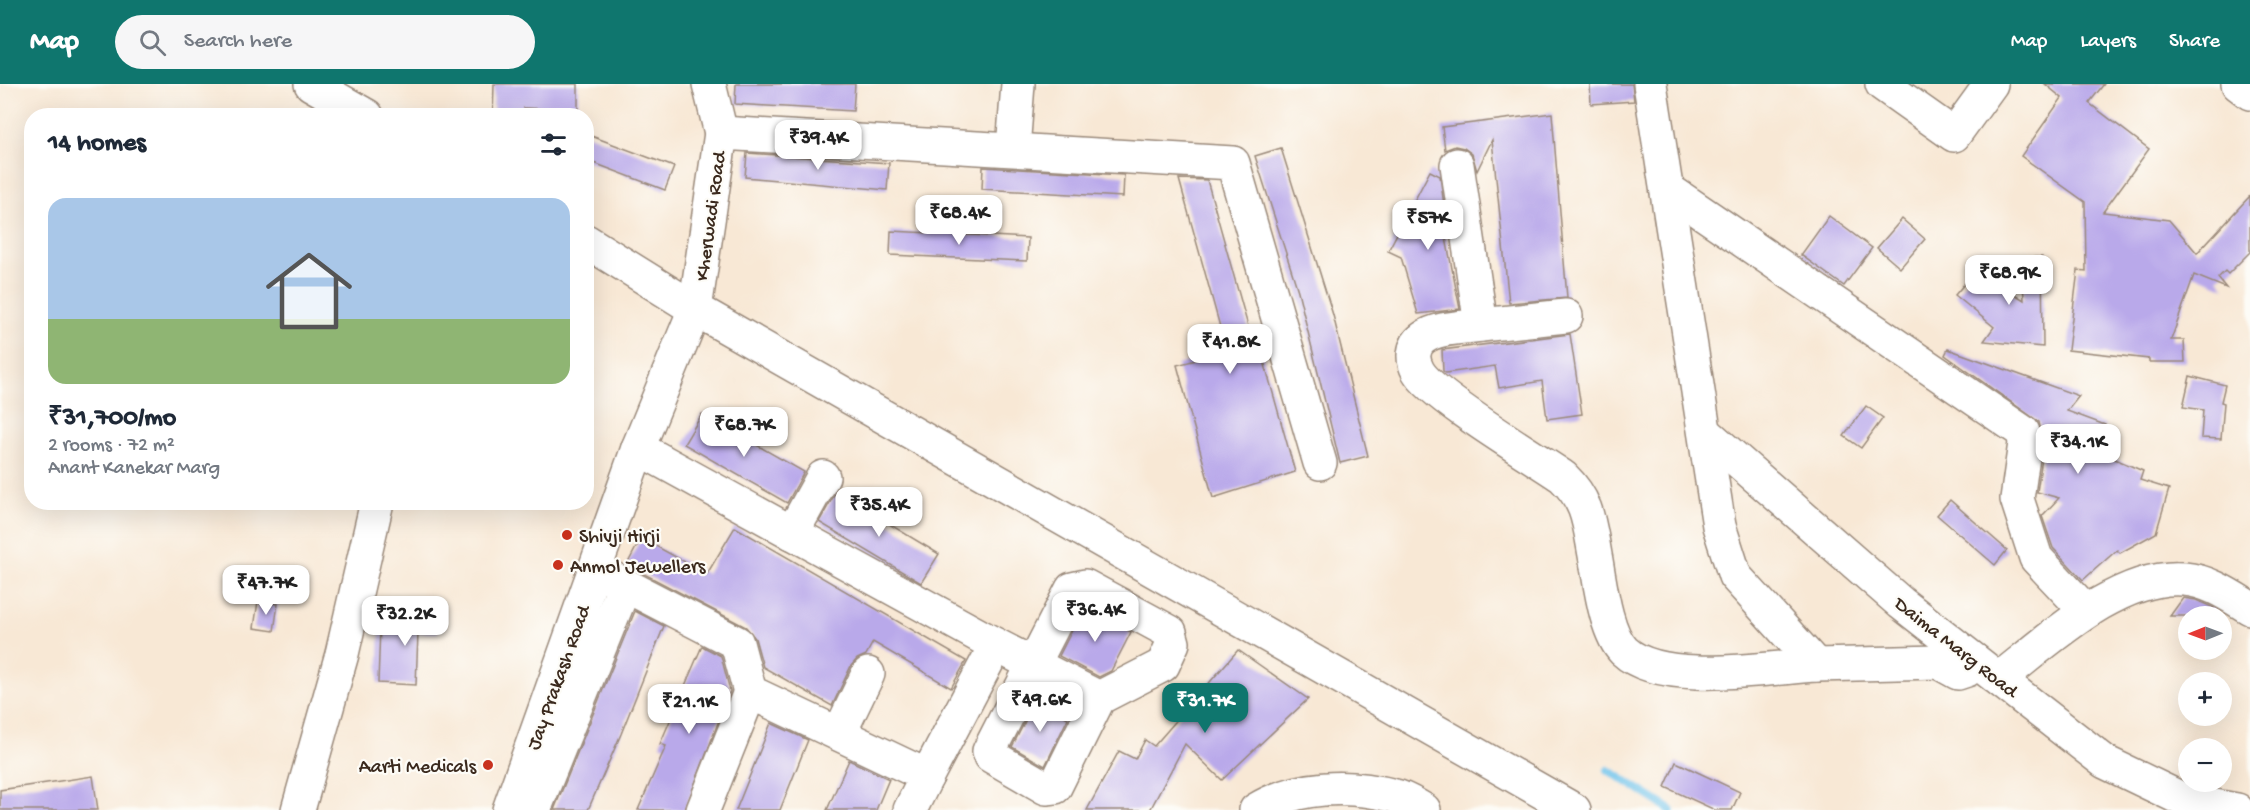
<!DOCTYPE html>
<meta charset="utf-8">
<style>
:root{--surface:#fff;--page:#f6f6f7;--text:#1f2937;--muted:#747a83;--line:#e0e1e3;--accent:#0f766e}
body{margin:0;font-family:"Gochi Hand",sans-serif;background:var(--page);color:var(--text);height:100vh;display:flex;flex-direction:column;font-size:22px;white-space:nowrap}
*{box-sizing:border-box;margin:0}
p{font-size:20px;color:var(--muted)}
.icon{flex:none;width:33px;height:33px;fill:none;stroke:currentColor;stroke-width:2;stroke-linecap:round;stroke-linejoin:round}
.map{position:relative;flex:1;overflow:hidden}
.panel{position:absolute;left:24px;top:24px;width:570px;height:402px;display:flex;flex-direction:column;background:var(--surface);border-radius:24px;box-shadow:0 6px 24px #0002}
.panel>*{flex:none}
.needle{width:39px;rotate:269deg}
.controls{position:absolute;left:2178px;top:522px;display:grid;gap:12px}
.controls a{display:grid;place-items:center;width:54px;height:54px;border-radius:50%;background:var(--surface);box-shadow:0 6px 24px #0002;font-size:30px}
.price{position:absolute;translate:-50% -51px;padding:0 14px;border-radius:12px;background:#fff;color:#222;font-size:20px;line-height:39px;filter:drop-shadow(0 2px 3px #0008)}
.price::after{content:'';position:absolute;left:50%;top:36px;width:18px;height:14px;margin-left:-9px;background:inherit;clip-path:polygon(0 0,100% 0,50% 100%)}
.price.current{background:var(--accent);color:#fff}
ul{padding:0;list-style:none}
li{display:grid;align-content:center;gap:12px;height:318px;padding:0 24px}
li+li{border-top:2px solid var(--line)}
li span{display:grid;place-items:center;height:186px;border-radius:18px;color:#555}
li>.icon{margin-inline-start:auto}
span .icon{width:108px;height:108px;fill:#fffc;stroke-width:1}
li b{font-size:26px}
h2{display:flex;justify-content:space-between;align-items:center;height:72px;padding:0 24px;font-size:26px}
header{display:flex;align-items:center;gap:36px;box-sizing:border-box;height:84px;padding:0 30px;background:var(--accent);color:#fff}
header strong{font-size:28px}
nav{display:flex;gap:33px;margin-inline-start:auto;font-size:21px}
.search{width:420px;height:54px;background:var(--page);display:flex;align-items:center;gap:15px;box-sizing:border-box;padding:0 21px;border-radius:33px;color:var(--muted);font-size:22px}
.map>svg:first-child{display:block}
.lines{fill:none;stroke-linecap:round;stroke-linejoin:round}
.stream{stroke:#6ec3eb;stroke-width:8}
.building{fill:#b9a9ea}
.minor-casing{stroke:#9a897a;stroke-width:36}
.minor{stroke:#fff;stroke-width:33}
.poi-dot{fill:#c8321e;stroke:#fdfcf7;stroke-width:2}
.labels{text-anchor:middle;stroke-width:4.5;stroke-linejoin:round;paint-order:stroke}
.street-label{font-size:20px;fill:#3b2a1e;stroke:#fdfcf7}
.poi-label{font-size:20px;fill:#3b2a1e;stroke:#fdfcf7;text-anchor:start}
</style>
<header>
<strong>Map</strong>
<div class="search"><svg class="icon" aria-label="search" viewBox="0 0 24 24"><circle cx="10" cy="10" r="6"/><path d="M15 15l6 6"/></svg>Search here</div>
<nav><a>Map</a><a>Layers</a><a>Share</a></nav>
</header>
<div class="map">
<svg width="2250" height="726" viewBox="0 0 2250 726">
<rect width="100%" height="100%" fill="#fdfcf7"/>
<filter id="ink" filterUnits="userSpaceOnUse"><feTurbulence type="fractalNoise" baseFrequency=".0167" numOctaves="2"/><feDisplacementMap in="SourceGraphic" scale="12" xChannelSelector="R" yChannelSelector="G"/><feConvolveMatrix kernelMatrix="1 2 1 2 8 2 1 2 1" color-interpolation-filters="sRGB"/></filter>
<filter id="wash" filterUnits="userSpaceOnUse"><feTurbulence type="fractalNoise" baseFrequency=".008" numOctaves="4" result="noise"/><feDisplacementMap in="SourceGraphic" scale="24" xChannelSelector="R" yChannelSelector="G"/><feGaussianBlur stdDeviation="1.35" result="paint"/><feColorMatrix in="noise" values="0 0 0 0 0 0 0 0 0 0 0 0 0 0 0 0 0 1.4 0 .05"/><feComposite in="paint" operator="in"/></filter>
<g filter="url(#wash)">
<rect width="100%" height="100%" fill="#f8e8d5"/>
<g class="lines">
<path class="stream" d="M 1608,686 L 1671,726"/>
</g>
<g id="blocks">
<g class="building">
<path d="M 494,0 L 578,0 L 578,26 L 524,24 L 524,32 L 493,32 Z"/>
<path d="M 736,0 L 855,0 L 853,27 L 735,20 Z"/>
<path d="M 1590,0 L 1632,0 L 1634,17 L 1591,20 Z"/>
<path d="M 2045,0 L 2104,0 L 2089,19 L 2149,65 L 2103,128 L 2169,136 L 2197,169 L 2250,112 L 2250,168 L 2228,190 L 2225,187 L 2218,194 L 2226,204 L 2194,191 L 2171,256 L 2184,256 L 2185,278 L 2149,278 L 2149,275 L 2068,266 L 2078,186 L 2086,187 L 2085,118 L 2021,72 L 2062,14 Z"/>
<path d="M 1552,29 L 1567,214 L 1509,219 L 1492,56 L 1477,87 L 1472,70 L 1464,64 L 1455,62 L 1445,66 L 1442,43 Z"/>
<path d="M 586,50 L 674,83 L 665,106 L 586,76 Z"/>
<path d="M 1281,64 L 1333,231 L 1368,372 L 1340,379 L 1298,207 L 1255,72 Z"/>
<path d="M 747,69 L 889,79 L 887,106 L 745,93 Z"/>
<path d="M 983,83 L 1124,91 L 1123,113 L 982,105 Z"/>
<path d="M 1430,87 L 1440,92 L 1447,144 L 1445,149 L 1460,225 L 1418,230 L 1401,173 L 1388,167 Z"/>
<path d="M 1179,95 L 1207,96 L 1251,253 L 1257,252 L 1295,388 L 1213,414 L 1177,281 L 1227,268 Z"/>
<path d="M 1829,132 L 1872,164 L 1844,202 L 1801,171 Z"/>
<path d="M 1902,135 L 1925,155 L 1900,184 L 1877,164 Z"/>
<path d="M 891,147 L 1028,154 L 1027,177 L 890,171 Z"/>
<path d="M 2042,173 L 2043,263 L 1984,257 L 1994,243 L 1955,211 L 1976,186 L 2024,216 L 2022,174 Z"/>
<path d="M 1570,250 L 1582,330 L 1547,335 L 1542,297 L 1499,304 L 1495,282 L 1446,289 L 1443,287 L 1442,266 Z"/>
<path d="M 1948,265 L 2079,312 L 2067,327 L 2105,341 L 2096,367 L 2143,387 L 2140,396 L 2169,405 L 2156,449 L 2120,469 L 2117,466 L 2083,496 L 2053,464 L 2042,432 L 2059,414 L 2037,408 L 2044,361 L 2039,338 L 1945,271 Z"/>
<path d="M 2190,292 L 2225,301 L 2221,318 L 2224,319 L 2221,355 L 2201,354 L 2203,326 L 2183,323 Z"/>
<path d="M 1866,322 L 1883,334 L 1861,364 L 1844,352 Z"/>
<path d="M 702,330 L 804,388 L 787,419 L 684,360 Z"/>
<path d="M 836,408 L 939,470 L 921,499 L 819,438 Z"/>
<path d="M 1950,416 L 2007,466 L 1995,481 L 1937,431 Z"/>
<path d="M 735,443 L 966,577 L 951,604 L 873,558 L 866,571 L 857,575 L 851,582 L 832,622 L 763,583 L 755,554 L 746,543 L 627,481 L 641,454 L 707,490 Z"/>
<path d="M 2183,514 L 2196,516 L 2214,524 L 2208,532 L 2170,532 Z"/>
<path d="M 258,517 L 278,520 L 274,547 L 254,544 Z"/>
<path d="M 413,522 L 439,523 L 438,549 L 418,549 L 416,601 L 378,599 L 380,543 L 412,545 Z"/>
<path d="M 1084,523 L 1131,548 L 1111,587 L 1099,593 L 1059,572 Z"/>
<path d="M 635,527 L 664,542 L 621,650 L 588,726 L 554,726 Z"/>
<path d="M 702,562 L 721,572 L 730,607 L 685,726 L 638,726 L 666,662 L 660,660 Z"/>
<path d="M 1238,566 L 1308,615 L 1222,696 L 1185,660 L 1150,726 L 1087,726 L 1119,667 L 1135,675 L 1145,656 L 1154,662 Z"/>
<path d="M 1036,616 L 1068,634 L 1045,682 L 1012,663 Z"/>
<path d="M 771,639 L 808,656 L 780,726 L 736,726 Z"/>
<path d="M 849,676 L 889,695 L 876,726 L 827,726 Z"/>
<path d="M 1676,678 L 1740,708 L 1732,726 L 1715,726 L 1665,703 Z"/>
<path d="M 93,692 L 98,726 L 0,726 L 0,706 Z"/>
</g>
</g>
</g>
<g filter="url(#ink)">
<use href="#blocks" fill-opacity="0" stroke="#9a897a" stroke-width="1.5"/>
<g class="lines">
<g class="minor-casing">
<g id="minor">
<path d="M 311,0 L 367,32"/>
<path d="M 709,0 L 721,49"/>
<path d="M 1882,0 L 1954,51 L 1991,0"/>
<path d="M 2238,0 L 2250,9"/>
<path d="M 1013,65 L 1018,0"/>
<path d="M 1457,81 L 1481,241 C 1463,244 1438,243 1423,254 C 1412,262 1412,276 1418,287 C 1432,312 1534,373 1563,393 C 1588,417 1589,438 1595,471 C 1600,497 1605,548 1624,567 C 1661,602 1768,584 1816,581 L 1735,492 L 1719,442 L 1650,0"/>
<path d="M 1669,106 L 2023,348 L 2025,359 L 2017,415 L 2036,474 L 2086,527"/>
<path d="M 586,157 L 695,225 L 1574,726"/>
<path d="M 1481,241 L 1566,232"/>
<path d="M 1706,349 L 1901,519 L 2105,678 L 2186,717 L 2237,726"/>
<path d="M 792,449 L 823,393"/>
<path d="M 596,486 L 737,559 L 750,608 L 927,692 L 996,561 L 638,364"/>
<path d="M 996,561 L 1099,614 L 1163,581 L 1173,559 L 1170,548 L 1085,502 L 1072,505 L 989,667 L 991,672 L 1046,704 L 1055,703 L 1099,614"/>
<path d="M 1816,581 L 1938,578 L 1958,589 L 1967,586 L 1974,576"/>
<path d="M 1999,595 C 2047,558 2119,489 2184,495 C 2209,497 2229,511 2250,524"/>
<path d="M 839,650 L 868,590"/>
<path d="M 298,726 L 342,570 L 377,418"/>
<path d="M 509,726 L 638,364 L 695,225 L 721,49 L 1233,79 L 1320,379"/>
<path d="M 534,726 L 625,501"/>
<path d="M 703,726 L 750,608"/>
<path d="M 910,726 L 927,692"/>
<path d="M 1256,726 C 1296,701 1350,700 1395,712 C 1405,714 1415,721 1424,726"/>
</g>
</g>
<use href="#minor" class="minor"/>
</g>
</g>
<g class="poi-dot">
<circle cx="567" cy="451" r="6"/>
<circle cx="558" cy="481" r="6"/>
<circle cx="488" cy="681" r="6"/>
</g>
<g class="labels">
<g class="street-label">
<text transform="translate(709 132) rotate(-82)" y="7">Kherwadi Road</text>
<text transform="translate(1957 562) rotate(38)" y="7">Daima Marg Road</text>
<text transform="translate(557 593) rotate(-70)" y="7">Jay Prakash Road</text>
</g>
<g class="poi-label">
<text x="579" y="458">Shivji Hirji</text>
<text x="570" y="488">Anmol Jewellers</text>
<text x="476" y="688" text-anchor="end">Aarti Medicals</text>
</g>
</g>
</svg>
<div class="controls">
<a><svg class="needle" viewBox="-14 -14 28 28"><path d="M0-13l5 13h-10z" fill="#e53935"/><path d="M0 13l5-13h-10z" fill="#747a83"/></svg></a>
<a>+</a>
<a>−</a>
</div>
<b class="price" style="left:818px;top:87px">₹39.4K</b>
<b class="price" style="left:959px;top:162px">₹68.4K</b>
<b class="price" style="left:1428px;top:167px">₹57K</b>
<b class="price" style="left:2009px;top:222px">₹68.9K</b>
<b class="price" style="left:1230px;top:291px">₹41.8K</b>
<b class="price" style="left:744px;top:374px">₹68.7K</b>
<b class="price" style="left:2078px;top:391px">₹34.1K</b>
<b class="price" style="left:879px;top:454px">₹35.4K</b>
<b class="price" style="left:266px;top:532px">₹47.7K</b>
<b class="price" style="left:1095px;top:559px">₹36.4K</b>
<b class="price" style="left:405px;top:563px">₹32.2K</b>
<b class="price" style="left:1040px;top:649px">₹49.6K</b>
<b class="price current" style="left:1205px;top:650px">₹31.7K</b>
<b class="price" style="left:689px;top:651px">₹21.1K</b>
<section class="panel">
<h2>14 homes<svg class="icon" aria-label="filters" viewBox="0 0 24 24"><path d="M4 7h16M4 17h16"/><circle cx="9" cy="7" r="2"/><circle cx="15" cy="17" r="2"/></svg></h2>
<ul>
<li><span style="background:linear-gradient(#a9c7e8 65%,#8fb573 0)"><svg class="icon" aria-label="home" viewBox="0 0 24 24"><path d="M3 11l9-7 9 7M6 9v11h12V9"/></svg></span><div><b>₹31,700/mo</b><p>2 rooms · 72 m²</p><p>Anant Kanekar Marg</p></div></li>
</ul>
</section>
</div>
